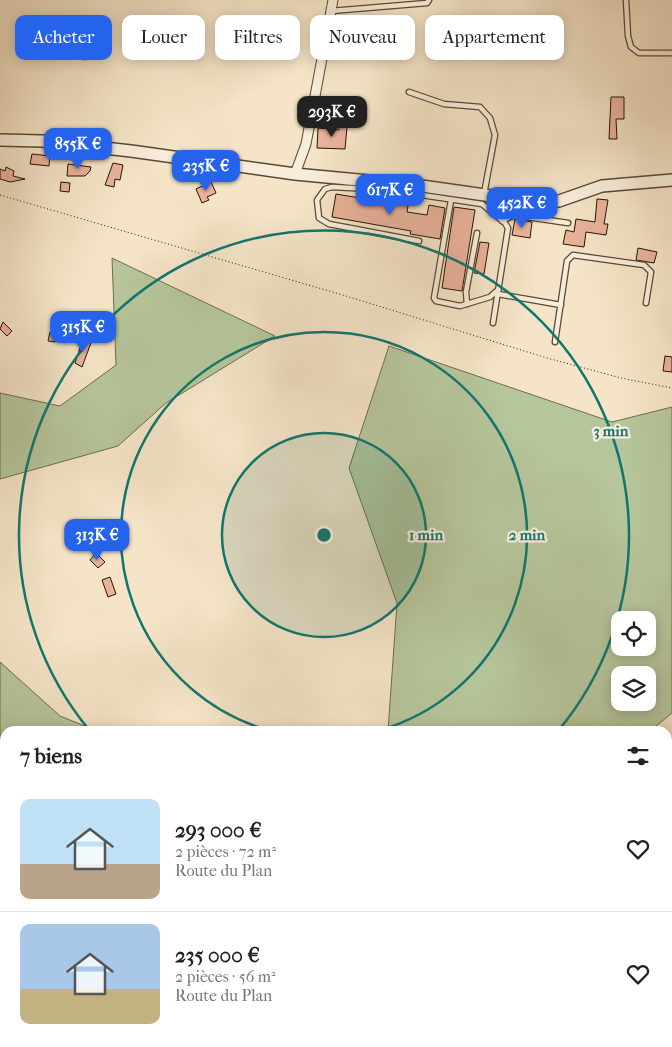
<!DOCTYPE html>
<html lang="fr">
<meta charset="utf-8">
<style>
:root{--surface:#fff;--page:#f6f6f6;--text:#202124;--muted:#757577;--line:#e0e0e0;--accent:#2563eb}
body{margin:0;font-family:"IM FELL French Canon",serif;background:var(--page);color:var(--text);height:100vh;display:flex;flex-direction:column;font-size:19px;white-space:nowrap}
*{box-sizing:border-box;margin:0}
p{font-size:16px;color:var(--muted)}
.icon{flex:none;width:28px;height:28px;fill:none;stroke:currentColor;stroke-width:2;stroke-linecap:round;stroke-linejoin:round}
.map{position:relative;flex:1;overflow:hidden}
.sheet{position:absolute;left:0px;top:726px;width:672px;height:321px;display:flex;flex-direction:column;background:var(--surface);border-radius:15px 15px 0 0;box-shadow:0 2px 12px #0003}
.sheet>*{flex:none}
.top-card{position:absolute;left:15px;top:15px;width:642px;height:45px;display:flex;gap:10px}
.tools{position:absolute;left:611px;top:611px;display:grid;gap:10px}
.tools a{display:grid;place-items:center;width:45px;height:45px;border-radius:10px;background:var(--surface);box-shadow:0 2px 12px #0003;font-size:25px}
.price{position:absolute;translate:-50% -42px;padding:0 11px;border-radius:10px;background:var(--accent);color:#fff;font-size:16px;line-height:32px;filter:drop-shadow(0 1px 2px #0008)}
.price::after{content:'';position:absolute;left:50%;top:30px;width:15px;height:11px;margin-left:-8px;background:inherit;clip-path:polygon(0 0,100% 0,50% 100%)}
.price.current{background:#222;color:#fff}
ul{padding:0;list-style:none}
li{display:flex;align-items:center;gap:15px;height:125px;padding:0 20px}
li+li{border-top:1px solid var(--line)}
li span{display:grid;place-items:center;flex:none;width:140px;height:100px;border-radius:10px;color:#555}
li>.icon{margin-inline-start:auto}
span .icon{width:60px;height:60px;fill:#fffc;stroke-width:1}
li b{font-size:21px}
h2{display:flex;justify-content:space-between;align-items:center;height:60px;padding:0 20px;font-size:21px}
.chip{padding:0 18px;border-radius:10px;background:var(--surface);box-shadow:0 2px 12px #0003;font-size:18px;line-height:45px}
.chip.current{background:var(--accent);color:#fff}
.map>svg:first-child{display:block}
.green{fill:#b6c59b;stroke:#6e6d4e;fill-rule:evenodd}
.water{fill:#9cbeb9;stroke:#6c7a6f}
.building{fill:#e9b29b;stroke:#251500}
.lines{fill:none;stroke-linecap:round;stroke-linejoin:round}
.service-casing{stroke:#594932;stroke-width:7}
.minor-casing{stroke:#594932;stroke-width:11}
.tertiary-casing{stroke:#594932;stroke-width:14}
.path{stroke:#251500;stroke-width:1;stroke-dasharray:1 2.5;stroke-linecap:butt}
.service{stroke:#f8eddb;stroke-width:4.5}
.minor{stroke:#f8eddb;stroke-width:9}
.tertiary{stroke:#f8eddb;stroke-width:11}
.ring{fill:none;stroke:#0f766e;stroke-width:2.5}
.centre{fill:#0f766e;stroke:#f8eddb;stroke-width:2.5}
.ring-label{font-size:15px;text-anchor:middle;font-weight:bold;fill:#0f766e;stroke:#f8eddb;stroke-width:4.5;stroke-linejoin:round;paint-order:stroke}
</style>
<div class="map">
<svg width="672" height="1047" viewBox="0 0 672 1047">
<rect width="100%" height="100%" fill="#f5e4c8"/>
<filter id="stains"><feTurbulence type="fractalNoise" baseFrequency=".004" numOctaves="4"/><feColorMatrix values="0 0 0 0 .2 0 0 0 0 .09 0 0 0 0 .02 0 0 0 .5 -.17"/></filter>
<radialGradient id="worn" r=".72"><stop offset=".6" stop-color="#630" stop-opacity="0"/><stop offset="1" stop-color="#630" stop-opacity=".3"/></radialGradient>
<g class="green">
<path d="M 112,258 L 275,336 L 166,403 L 118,446 L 0,479 L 0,393 L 60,406 L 116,365 Z"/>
<path d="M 389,346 L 612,422 L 672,407 L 672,713 L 650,731 L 388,731 L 397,603 L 349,468 ZM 620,620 L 648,620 L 648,648 L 620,648 ZM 620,675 L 648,675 L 648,702 L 620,702 Z"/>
<path d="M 0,662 L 60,716 L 97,731 L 5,731 L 5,807 L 0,818 Z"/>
<path d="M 0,861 L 5,864 L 5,1042 L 66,1043 L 66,1047 L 0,1047 Z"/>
<path d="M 515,1042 L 637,1042 L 639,1047 L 512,1047 Z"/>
</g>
<circle class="water" cx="85" cy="46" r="14"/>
<g class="building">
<path d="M 611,97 L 624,97 L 624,119 L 616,119 L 617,139 L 609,139 Z"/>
<path d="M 339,127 L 347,127 L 345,149 L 317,148 L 318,128 L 339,130 Z"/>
<path d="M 32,154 L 50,156 L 49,166 L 30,164 Z"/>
<path d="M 113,163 L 123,165 L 120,180 L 115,179 L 114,187 L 105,185 Z"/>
<path d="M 68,164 L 91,167 L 90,171 L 85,176 L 67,176 Z"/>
<path d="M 6,167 L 14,171 L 13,176 L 25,179 L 10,182 L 0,179 L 0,169 L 5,171 Z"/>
<path d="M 61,182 L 70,183 L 69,192 L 60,191 Z"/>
<path d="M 211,182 L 216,193 L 207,197 L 209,200 L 202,203 L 196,189 Z"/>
<path d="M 336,194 L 408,206 L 407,212 L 427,215 L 429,205 L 445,208 L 440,239 L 410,234 L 411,231 L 332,217 Z"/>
<path d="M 597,199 L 608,200 L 604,224 L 608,224 L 606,235 L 586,232 L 584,247 L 563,244 L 566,230 L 574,232 L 576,219 L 595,222 Z"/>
<path d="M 454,207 L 475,210 L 462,291 L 442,288 Z"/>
<path d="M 515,219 L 532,222 L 530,238 L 512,235 Z"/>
<path d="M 480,242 L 489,243 L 484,274 L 474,273 Z"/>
<path d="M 638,248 L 657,252 L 654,263 L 636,260 Z"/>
<path d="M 3,322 L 12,331 L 7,336 L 0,329 Z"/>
<path d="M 58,327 L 71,331 L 69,337 L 57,339 L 55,342 L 48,341 L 50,332 L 56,333 Z"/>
<path d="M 88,338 L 92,340 L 82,367 L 75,363 L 80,348 Z"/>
<path d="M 665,356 L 672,357 L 672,372 L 663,371 Z"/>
<path d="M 96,533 L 102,539 L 93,548 L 87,543 Z"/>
<path d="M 96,553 L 105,562 L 98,568 L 90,560 Z"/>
<path d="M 110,577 L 116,594 L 108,597 L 102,580 Z"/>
</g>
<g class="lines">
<g class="service-casing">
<g id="service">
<path d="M 626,0 L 628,36 L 631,47 L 639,53 L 672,53"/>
<path d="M 331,11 L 427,3 L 429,0"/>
<path d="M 409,92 L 444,104 L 480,107 L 490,118 L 495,135 L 484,194"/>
<path d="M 451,200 L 434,298 L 436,301 L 460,306 L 490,297 L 498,290"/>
<path d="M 502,221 L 514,215 L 568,223"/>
<path d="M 419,241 L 329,224 L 319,218 L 317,200 L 325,189 L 332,187 L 388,190 L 482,204 L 505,223 L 508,228 L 493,323"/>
<path d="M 498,294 L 561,305"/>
<path d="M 467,304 L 466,292 L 477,233"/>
<path d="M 555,342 L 567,261 L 573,255 L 644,265 L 651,272 L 646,303"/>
</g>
</g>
<g class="minor-casing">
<g id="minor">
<path d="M 295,174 L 306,144 L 333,0"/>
<path d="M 504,198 L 509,213"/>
<path d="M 668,907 L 672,905"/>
<path d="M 307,1042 L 317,1047"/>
<path d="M 261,1047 L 263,1042"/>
<path d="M 352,1047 L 358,1042"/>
</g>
</g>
<g class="tertiary-casing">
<path id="tertiary" d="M 0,140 L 42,141 L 131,151 L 295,174 L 422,186 L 540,203 L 559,201 L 602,186 L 672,180"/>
</g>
<path class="path" d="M 0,195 L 346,296 L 547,358 L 621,378 L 672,388"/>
<use href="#service" class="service"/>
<use href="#minor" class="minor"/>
<use href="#tertiary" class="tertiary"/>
</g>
<circle cx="324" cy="535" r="102" fill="#0f766e" fill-opacity=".12"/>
<g class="ring">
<circle cx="324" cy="535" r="102"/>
<path d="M271 731A203 203 0 1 1 377 731"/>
<path d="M90 731A305 305 0 1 1 558 731"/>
</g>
<circle cx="324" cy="535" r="8" class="centre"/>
<g class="ring-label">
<text x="611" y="436">3 min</text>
<text x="426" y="540">1 min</text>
<text x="527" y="540">2 min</text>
</g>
<rect width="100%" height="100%" filter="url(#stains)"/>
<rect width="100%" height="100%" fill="url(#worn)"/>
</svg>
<div class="tools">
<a><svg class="icon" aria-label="locate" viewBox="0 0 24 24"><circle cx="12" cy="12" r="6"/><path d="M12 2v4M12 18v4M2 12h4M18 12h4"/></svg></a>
<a><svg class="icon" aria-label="layers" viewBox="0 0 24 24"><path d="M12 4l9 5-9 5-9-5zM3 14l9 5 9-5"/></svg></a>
</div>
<b class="price current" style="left:332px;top:138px">293K €</b>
<b class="price" style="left:78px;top:170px">855K €</b>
<b class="price" style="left:206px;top:192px">235K €</b>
<b class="price" style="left:390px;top:216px">617K €</b>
<b class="price" style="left:522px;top:229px">452K €</b>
<b class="price" style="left:83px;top:353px">315K €</b>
<b class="price" style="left:97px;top:561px">313K €</b>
<div class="top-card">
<a class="chip current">Acheter</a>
<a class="chip">Louer</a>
<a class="chip">Filtres</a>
<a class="chip">Nouveau</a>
<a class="chip">Appartement</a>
</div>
<section class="sheet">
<h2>7 biens<svg class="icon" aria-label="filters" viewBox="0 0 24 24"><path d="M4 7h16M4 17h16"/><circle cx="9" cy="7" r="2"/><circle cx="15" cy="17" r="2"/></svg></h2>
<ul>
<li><span style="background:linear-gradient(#bfe0f5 65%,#b9a48a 0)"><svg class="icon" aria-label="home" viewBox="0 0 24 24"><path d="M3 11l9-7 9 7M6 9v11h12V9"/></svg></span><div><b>293 000 €</b><p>2 pièces · 72 m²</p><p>Route du Plan</p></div><svg class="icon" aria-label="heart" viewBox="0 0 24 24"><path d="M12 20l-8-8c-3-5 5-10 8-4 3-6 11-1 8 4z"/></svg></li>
<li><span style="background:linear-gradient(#a9c7e8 65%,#c2b280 0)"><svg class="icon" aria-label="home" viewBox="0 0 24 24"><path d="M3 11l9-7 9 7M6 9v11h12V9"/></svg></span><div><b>235 000 €</b><p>2 pièces · 56 m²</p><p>Route du Plan</p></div><svg class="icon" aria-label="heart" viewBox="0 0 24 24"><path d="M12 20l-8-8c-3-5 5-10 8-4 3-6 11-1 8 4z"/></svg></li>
</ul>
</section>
</div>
